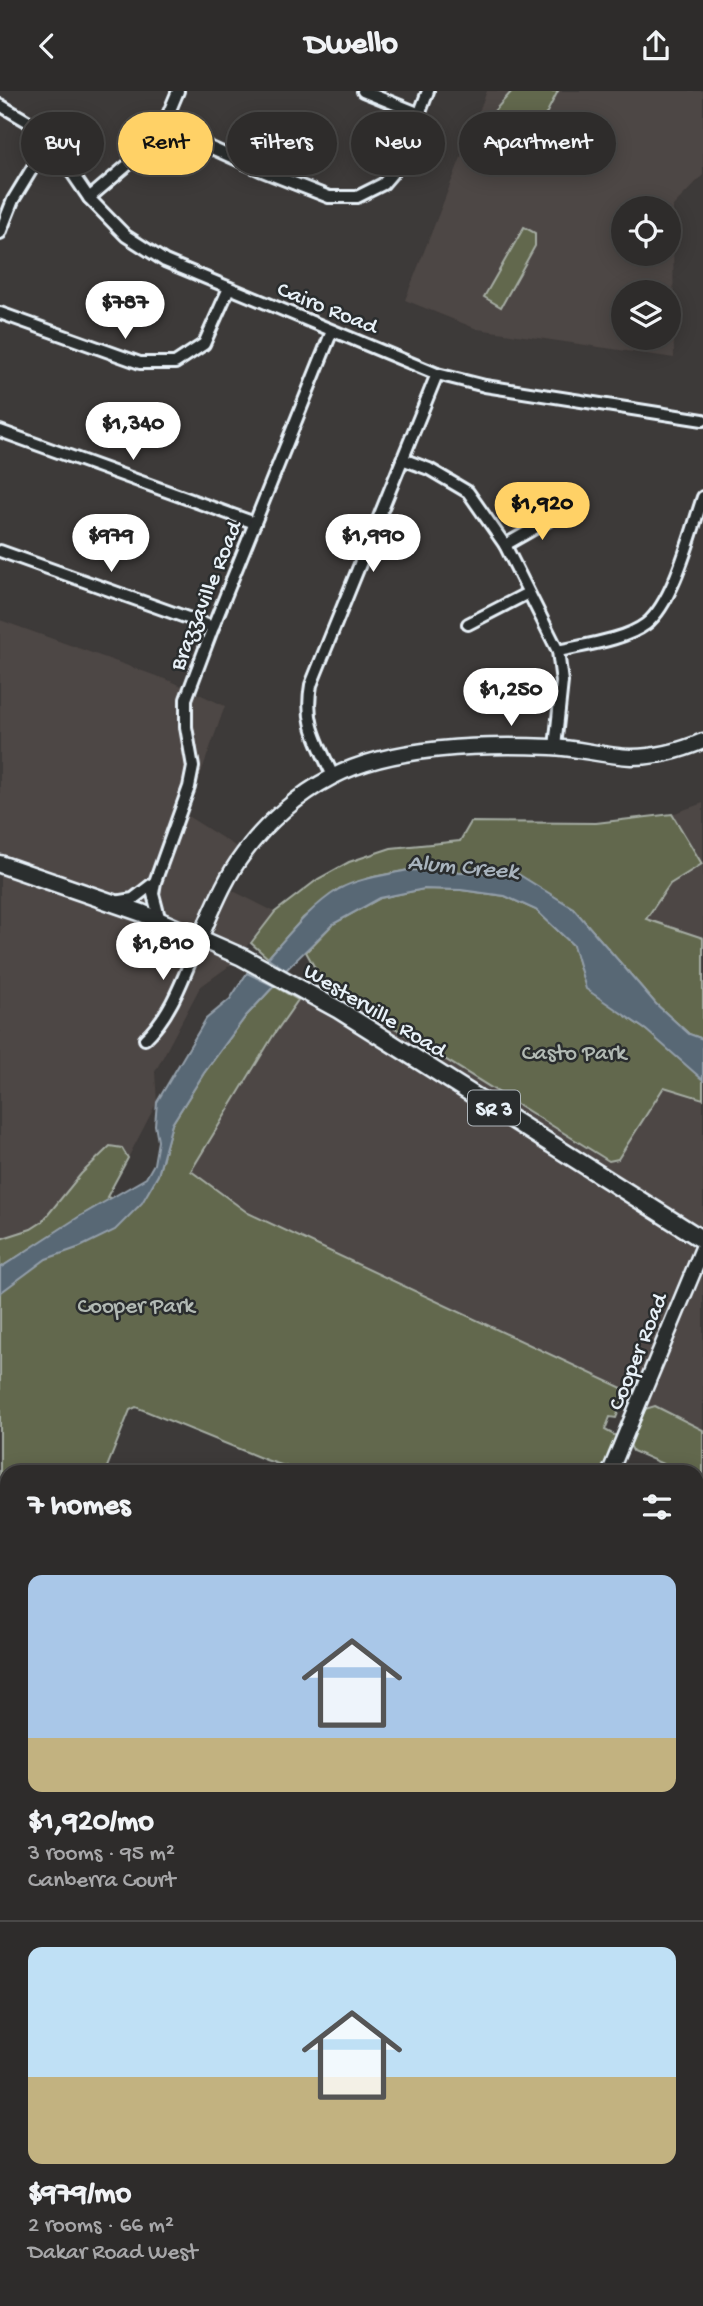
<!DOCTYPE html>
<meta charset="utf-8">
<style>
:root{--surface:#2e2c2b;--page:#3a3837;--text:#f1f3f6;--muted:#a7a7a9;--line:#494847;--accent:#ffd166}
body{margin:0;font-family:"Gochi Hand",sans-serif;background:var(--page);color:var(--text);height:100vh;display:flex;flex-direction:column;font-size:26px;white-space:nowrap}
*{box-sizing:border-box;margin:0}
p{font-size:23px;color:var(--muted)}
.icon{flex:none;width:38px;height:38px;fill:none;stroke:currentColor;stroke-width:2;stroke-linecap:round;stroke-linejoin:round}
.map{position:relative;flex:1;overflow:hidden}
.details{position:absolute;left:0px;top:1374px;width:704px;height:842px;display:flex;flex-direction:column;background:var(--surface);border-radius:21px 21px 0 0;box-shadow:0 4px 18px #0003,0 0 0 2px var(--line)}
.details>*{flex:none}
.top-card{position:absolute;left:21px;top:21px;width:662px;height:63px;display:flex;gap:14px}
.fabs{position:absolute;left:611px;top:105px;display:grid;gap:14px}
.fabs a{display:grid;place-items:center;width:70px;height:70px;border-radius:50%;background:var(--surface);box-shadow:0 4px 18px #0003,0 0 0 2px var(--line);font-size:35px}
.price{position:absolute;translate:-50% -60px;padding:0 16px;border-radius:24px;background:#fff;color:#222;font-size:23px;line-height:46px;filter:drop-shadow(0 2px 4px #0008)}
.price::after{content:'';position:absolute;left:50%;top:42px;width:21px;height:16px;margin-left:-10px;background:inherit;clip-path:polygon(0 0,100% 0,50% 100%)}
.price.selected{background:var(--accent);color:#111}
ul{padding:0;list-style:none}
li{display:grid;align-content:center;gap:14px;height:371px;padding:0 28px}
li+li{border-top:2px solid var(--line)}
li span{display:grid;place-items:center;height:217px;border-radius:14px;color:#555}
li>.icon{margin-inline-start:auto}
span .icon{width:126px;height:126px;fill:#fffc;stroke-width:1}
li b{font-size:30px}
h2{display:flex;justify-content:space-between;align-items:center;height:84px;padding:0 28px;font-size:30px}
.tag{padding:0 24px;border-radius:32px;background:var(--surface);box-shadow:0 4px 18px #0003,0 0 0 2px var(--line);font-size:24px;line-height:63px}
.tag.selected{background:var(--accent);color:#111}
header{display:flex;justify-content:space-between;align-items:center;height:91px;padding:0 28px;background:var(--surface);font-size:32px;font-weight:800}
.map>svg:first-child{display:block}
.built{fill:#4d4644;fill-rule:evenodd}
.green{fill:#62684e;stroke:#a5aca3;stroke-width:2}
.water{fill:#596774;stroke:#929ea9;stroke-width:2}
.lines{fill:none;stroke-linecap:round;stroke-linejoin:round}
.street-casing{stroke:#e8f1f8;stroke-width:16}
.secondary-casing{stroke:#e8f1f8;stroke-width:19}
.primary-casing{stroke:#e8f1f8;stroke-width:21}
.street{stroke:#2a2d2e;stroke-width:10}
.secondary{stroke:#2a2d2e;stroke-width:14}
.primary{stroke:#2a2d2e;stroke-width:16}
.labels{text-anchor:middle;stroke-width:5;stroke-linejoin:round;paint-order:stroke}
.shield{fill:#2a2d2e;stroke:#afb6bb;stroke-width:2}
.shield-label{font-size:21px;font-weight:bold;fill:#e8f1f8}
.street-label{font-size:23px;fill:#e8f1f8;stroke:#2a2d2e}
.park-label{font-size:23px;fill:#b2bab4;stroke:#2a2d2e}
.water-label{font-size:24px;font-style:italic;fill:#a8b3bd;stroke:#2a2d2e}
</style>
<header><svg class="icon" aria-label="back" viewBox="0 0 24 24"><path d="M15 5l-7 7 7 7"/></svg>Dwello<svg class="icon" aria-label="share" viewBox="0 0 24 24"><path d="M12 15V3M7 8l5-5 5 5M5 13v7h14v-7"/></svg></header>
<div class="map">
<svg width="703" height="2215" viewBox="0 0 703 2215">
<rect width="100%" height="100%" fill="#3d3a39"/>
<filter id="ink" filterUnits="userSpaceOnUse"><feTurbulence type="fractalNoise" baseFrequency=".0143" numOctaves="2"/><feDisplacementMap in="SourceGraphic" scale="14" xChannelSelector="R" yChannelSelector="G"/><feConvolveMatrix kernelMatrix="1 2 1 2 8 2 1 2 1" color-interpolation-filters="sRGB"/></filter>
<g filter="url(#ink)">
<g class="built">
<path d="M 487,0 L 703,0 L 703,84 L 673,115 L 674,267 L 477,238 L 405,209 ZM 623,117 L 668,117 L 668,163 L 623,163 ZM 623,201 L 668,201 L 668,247 L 623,247 Z"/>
<path d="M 0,529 L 173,591 L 225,615 L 186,724 L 243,760 L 223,795 L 275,821 L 232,873 L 200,896 L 155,981 L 157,1011 L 128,1067 L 122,1057 L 81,1083 L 42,1131 L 31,1138 L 0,1148 Z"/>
<path d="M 703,712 L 703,847 L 646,828 L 670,793 L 702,773 L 672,723 Z"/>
<path d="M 317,883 L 324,893 L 609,1070 L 618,1067 L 664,995 L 703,1008 L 703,1339 L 655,1315 L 645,1318 L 622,1297 L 248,1122 L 191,1080 L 273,945 Z"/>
</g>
<g class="green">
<path d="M 512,0 L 558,0 L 544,27 L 529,26 L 524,32 L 515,28 L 503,41 L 488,27 Z"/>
<path d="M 524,136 L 535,142 L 535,155 L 501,216 L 484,206 Z"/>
<path d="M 672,723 L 702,773 L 670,793 L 646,828 L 703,847 L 703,948 L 689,943 L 656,913 L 573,817 L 453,779 L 408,779 L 373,786 L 339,798 L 303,827 L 268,867 L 251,852 L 275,821 L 318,788 L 349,771 L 391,757 L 460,750 L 471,731 L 596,732 Z"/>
<path d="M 424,798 L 461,799 L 505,805 L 536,819 L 573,854 L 583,887 L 633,930 L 703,978 L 703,1008 L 664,996 L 618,1068 L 609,1070 L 324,893 L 306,861 L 333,833 L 380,807 Z"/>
<path d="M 274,895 L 298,909 L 273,945 L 191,1080 L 248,1122 L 622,1297 L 626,1303 L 616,1327 L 610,1326 L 605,1339 L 618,1346 L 604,1381 L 303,1381 L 266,1369 L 136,1316 L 130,1319 L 105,1381 L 7,1381 L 7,1423 L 0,1426 L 0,1185 L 94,1117 L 0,1177 L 0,1148 L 31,1138 L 42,1131 L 81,1083 L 110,1055 L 122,1057 L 128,1067 L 107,1106 L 138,1116 L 158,1084 L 172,1033 L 204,982 L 246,925 Z"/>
<path d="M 655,1315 L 703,1339 L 703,1390 L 697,1387 L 696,1381 L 681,1381 L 633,1360 L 630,1354 L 645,1318 Z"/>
</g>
<g class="water">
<path d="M 408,779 L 518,783 L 573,817 L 656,913 L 689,943 L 703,948 L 703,989 L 646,939 L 586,898 L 573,854 L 536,819 L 505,805 L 461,799 L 424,798 L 380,807 L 333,833 L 286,879 L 268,867 C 289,843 311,815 339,798 C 359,787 386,784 408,779 Z"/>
<path d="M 247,882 L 274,895 L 246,925 L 204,982 L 172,1033 L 158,1084 L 142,1112 L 115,1139 L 80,1156 L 46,1168 L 0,1202 L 0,1177 L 80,1125 L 146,1087 L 154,1073 L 158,1050 L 155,1034 L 157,1011 L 206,928 L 230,908 Z"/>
</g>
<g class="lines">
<g class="street-casing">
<g id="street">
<path d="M 363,0 L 420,23"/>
<path d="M 0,14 L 27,30 L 57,60 L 89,107 L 126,145 L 165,170 L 437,283 L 485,295 L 703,329"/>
<path d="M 165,31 L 207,55 L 260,79 L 329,106 L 357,106 L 383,93 L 401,72 L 428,0"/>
<path d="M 89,107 L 137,66 L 165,31 L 178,0"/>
<path d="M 0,142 L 13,109 L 33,76 L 57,60"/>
<path d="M 0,222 L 140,272 L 175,272 L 204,253 L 229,197"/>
<path d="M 0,340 L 255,432"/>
<path d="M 402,368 L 429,378 L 468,401 L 505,454 L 558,560 L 562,591 L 555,656"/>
<path d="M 505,454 L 563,421"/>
<path d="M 0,460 L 213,536"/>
<path d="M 468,533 L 528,502"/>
<path d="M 558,560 C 584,554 625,549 646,533 C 674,511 691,441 703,406"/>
<path d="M 333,685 C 318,652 304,632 311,594 L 437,283"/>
<path d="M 115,811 L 133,808 L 155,791"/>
<path d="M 160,830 L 153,803 L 155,791 L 189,696 L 193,676 L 186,636 L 186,608 L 213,536 L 332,240"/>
<path d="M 145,948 C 173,922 185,881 200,847"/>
<path d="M 696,1473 L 703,1476"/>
<path d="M 696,1637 L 703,1635"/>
<path d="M 0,1729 L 7,1696"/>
<path d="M 0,1788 L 7,1815"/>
<path d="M 696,1812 L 703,1809"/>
<path d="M 49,2208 L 50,2215"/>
<path d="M 201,2208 L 204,2215"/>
<path d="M 542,2208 L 559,2215"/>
<path d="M 338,2215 L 341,2208"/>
<path d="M 468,2215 L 470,2208"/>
<path d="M 599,2215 L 602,2208"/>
</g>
</g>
<g class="secondary-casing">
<g id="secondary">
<path d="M 200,847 C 213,818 225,787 244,762 C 266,732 299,703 332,686 C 390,655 486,653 551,656 C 578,657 604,665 631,666 C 656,666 680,660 703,650"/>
<path d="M 610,1381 L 703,1157"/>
<path d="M 0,1989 L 7,1989"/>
</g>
</g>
<g class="primary-casing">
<path id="primary" d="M 0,773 L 142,822 L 242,866 L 339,919 L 703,1149"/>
</g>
<use href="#street" class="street"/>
<use href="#secondary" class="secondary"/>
<use href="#primary" class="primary"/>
</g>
</g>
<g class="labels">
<rect class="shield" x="468" y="999.5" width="52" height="35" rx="5"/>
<g class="shield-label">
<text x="494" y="1024">SR 3</text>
</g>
<g class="street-label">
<text transform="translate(328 215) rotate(22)" y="8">Cairo Road</text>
<text transform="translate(204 504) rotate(-68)" y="8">Brazzaville Road</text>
<text transform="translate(376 918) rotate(31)" y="8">Westerville Road</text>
<text transform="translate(636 1260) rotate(-68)" y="8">Cooper Road</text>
</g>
<g class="park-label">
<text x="574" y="968">Casto Park</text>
<text x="136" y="1221">Cooper Park</text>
</g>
<g class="water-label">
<text transform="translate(463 774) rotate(5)" y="8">Alum Creek</text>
</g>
</g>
</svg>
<div class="fabs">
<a><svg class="icon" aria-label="locate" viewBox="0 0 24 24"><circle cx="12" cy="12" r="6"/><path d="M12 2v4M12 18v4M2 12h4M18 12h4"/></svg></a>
<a><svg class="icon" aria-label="layers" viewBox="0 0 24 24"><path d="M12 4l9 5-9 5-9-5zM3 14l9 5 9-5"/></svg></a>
</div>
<b class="price" style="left:125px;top:250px">$787</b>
<b class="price" style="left:133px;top:371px">$1,340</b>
<b class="price selected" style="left:542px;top:451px">$1,920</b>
<b class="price" style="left:111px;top:483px">$979</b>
<b class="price" style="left:373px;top:483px">$1,990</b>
<b class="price" style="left:511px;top:637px">$1,250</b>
<b class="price" style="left:163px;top:891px">$1,810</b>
<div class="top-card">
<a class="tag">Buy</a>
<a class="tag selected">Rent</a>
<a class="tag">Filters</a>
<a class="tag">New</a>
<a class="tag">Apartment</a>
</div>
<section class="details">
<h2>7 homes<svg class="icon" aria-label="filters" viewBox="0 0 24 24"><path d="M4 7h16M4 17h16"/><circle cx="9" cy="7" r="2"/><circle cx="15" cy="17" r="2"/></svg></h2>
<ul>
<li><span style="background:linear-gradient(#a9c7e8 75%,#c2b280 0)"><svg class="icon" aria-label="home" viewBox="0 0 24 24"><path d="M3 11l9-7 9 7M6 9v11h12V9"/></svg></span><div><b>$1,920/mo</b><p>3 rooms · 95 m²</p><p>Canberra Court</p></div></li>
<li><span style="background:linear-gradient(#bfe0f5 60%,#c2b280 0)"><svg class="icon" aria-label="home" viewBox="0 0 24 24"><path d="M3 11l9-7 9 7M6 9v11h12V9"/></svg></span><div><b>$979/mo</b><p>2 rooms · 66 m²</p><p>Dakar Road West</p></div></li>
</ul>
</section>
</div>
